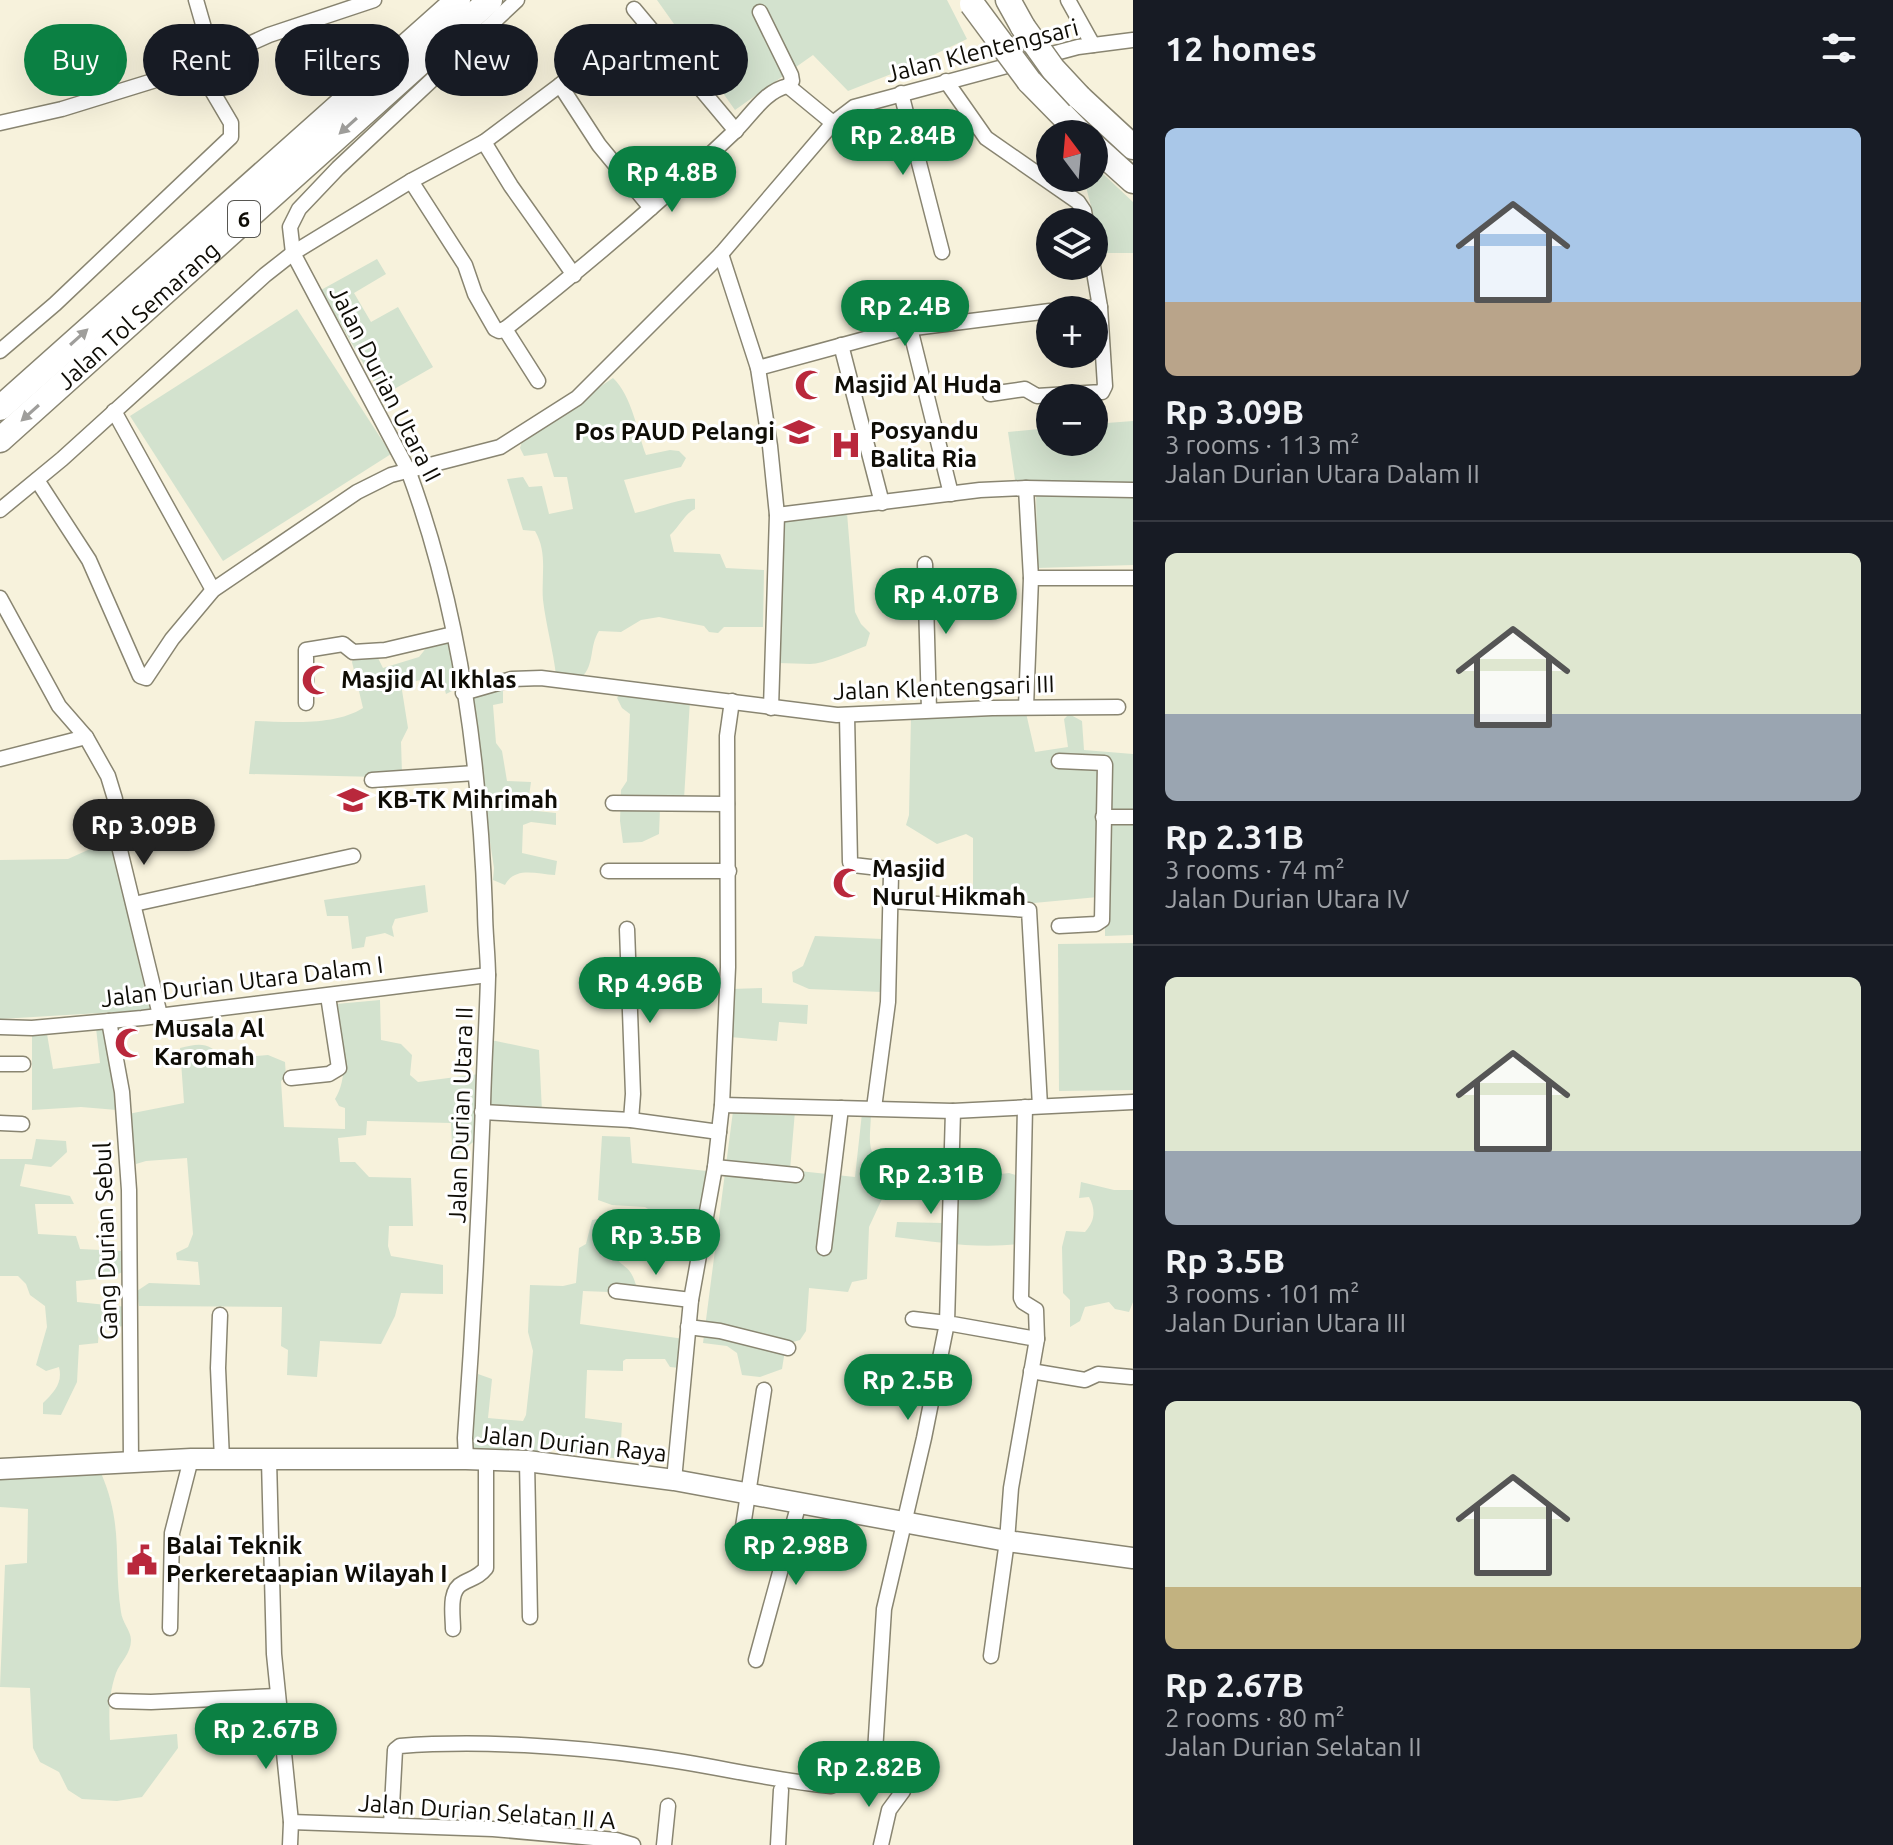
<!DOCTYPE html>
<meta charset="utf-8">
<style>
:root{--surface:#171b24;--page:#242831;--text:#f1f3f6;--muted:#9ea1a6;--line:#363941;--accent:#0b8043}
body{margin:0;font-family:Ubuntu,sans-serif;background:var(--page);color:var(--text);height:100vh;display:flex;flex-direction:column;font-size:30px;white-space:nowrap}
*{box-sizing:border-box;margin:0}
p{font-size:26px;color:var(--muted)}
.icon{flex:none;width:44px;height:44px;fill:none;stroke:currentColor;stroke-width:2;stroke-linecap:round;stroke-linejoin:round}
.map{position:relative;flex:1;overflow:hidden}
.sheet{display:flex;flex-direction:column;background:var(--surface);width:760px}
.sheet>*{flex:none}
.hud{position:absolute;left:24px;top:24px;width:760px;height:72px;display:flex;gap:16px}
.needle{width:52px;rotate:344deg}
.buttons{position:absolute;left:1036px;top:120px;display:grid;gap:16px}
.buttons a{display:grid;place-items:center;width:72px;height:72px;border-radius:50%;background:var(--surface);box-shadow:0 8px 32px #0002;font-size:40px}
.price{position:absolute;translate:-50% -68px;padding:0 18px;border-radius:28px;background:var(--accent);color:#fff;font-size:26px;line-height:52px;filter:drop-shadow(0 2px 4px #0008)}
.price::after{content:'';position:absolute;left:50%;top:48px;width:24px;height:18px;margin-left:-12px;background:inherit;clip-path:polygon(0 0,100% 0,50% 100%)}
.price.active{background:#222;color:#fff}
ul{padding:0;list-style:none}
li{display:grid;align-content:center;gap:16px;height:424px;padding:0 32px}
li+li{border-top:2px solid var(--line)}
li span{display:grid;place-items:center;height:248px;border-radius:12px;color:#555}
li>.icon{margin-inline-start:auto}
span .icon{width:144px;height:144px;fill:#fffc;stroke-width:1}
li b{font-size:34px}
h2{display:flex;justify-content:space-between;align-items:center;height:96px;padding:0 32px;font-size:34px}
.pill{padding:0 28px;border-radius:36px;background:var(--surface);box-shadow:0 8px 32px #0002;font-size:28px;line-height:72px}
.pill.active{background:var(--accent);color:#fff}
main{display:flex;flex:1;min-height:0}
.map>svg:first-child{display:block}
.green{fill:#d3e2ce}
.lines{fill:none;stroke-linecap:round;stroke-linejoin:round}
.street-casing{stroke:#898571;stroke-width:17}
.secondary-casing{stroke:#898571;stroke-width:23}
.highway-casing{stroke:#898571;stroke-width:27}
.street{stroke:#fff;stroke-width:14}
.secondary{stroke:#fff;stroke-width:20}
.highway{stroke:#fff;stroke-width:24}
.highway-bridge-casing{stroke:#898571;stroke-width:27;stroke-linecap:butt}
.highway-bridge{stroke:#fff;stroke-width:24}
.oneway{fill:#9f9e9b}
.labels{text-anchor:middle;stroke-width:6;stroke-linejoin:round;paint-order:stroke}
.shield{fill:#fff;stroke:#575651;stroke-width:2}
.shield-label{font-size:22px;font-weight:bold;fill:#0f0d06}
.street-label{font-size:24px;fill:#0f0d06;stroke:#fff}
.poi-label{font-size:24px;font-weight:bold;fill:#0f0d06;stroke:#fff;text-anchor:start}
</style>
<main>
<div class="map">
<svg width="1133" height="1845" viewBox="0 0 1133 1845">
<rect width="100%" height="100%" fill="#f7f2dc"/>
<g class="green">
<path d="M 657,0 L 947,0 L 967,39 L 904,69 L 848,91 L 813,55 L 735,110 Z"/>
<path d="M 1101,172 L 1133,202 L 1133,253 L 1103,253 L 1084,179 L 1094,178 L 1094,175 Z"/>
<path d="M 377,259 L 386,274 L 354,293 L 371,322 L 398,307 L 433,367 L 382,396 L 321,290 Z"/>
<path d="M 297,309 L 391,454 L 223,561 L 130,416 Z"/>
<path d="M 613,378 C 632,396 637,431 646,455 L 670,450 L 679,451 L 686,458 L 681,467 L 624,480 L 635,513 C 651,510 684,497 695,499 L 695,509 C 686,512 679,527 670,535 L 674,552 L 720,554 L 726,568 L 764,570 L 763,627 L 724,627 L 718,633 L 709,632 L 704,626 L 659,617 L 641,620 L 621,632 L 599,631 C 589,646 595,664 582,677 L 556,675 C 553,650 546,625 543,600 C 541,576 548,553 535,531 L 523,530 L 507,479 L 523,477 L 529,487 L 542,486 L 549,514 L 573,509 L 567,477 L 554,477 L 547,453 L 524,456 L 520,448 L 523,438 Z"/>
<path d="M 1133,421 L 1133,565 L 1037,568 L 1036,486 L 1015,480 L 1008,432 L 1050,428 L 1050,442 L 1094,442 L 1094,424 Z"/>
<path d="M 782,511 L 847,513 L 855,612 L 861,624 L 870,633 L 866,646 C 852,651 824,664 810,664 C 800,664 789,663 778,663 Z"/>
<path d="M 449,638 L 458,688 L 446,694 L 441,676 L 401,684 L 408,728 L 401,742 L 402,773 L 378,777 L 249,774 L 255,721 C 288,722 335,726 363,708 L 352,662 L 354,656 L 376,654 L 383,668 L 419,657 L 431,642 Z"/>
<path d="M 503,690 L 503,703 L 493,705 L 496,743 L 502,751 L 507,781 L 531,782 L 527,810 L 556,813 L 556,825 L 531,822 L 523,825 L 522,853 L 557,861 L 555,875 C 536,874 515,866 505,885 L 493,880 L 494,868 L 468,697 L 480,693 Z"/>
<path d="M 620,694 L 690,700 L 684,799 L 660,809 L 659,834 L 642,842 L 623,843 L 620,821 L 621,790 L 627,781 L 630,714 L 622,708 L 617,698 Z"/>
<path d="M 1026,713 L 1035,752 L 1068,747 L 1064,719 L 1069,714 L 1082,721 L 1084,750 L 1133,754 L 1133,935 L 1105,936 L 1105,899 L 1098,897 L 1023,904 L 992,903 L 973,893 L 973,838 L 966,834 L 937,844 L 906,825 L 909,815 L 911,716 Z"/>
<path d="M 110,840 L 150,1010 L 0,1019 L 0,860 L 68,859 Z"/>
<path d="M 425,885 L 428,912 L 395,919 L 392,927 L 394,937 L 385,933 L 366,937 L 364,947 L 352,949 L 348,916 L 327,916 L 324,900 Z"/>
<path d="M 815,936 L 882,939 L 882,992 L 809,989 L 793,982 L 792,972 L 803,966 Z"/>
<path d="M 1133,943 L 1133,1090 L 1059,1091 L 1058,944 Z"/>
<path d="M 762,988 L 762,1003 L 808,1005 L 807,1024 L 779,1022 L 777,1041 L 730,1037 L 731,989 Z"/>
<path d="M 380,1000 L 381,1040 L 401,1044 L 412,1055 L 410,1075 L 418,1082 L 479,1074 L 477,1139 L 457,1155 L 452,1146 L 451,1123 L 367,1121 L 366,1135 L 338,1138 L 340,1162 L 355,1162 L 369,1177 L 411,1178 L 413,1226 L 389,1226 L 388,1246 L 391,1256 L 443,1265 L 443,1294 L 401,1293 L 395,1316 L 381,1344 L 320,1341 L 317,1377 L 287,1375 L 288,1350 L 281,1346 L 282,1307 L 139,1306 L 137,1291 L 149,1283 L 200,1285 L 198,1262 L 177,1260 L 176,1253 L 188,1247 L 193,1234 L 187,1158 L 146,1161 L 136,1164 L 128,1114 L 184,1103 L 180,1048 C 200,1043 210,1042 223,1059 L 268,1055 L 285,1062 L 286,1077 L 281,1081 L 284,1127 L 345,1129 L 345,1108 L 339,1106 L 335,1099 C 352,1072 339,1033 336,1004 Z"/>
<path d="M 108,1025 L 117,1110 L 81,1107 L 32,1110 L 32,1034 L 47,1034 L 53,1069 L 100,1063 L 96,1028 Z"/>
<path d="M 491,1040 L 539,1050 L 542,1112 L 490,1109 Z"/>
<path d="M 733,1111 L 795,1111 L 790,1170 L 855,1177 L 862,1113 L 871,1114 C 870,1144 864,1157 895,1171 L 869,1227 L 867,1279 L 852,1282 L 848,1292 L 809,1288 L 806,1331 L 800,1340 L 786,1344 L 782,1369 L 760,1377 L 742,1375 L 737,1353 L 727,1346 L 703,1343 Z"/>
<path d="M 602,1136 L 630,1137 L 632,1163 L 707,1171 L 697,1225 L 662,1218 L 645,1207 L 612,1205 L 598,1200 Z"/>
<path d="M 36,1139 L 66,1141 L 67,1152 L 51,1167 L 25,1164 L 20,1186 L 70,1196 L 74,1204 L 35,1204 L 38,1234 L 76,1236 L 80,1249 L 122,1251 L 123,1272 L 107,1278 L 76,1281 L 77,1302 L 127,1307 L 126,1326 L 99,1328 L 98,1343 L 79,1345 L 77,1382 L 61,1415 L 43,1414 L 43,1403 C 54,1392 63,1383 59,1367 L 46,1371 L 36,1365 L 47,1327 L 45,1306 L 30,1295 L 26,1284 L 18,1276 L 0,1276 L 0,1159 L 32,1159 Z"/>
<path d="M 1009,1173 L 1019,1176 L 1019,1244 C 976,1249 938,1242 895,1237 L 897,1222 L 944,1223 L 956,1188 L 984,1176 Z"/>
<path d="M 1081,1182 L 1114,1190 L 1133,1190 L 1133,1302 L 1129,1312 L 1115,1309 L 1109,1302 L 1085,1307 L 1080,1321 L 1070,1327 L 1070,1300 L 1063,1293 L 1062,1247 L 1066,1231 L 1085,1232 C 1095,1221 1096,1210 1089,1197 L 1079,1198 Z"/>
<path d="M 604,1218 C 605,1230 605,1245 613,1255 C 624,1269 630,1265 636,1285 L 620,1286 L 609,1292 L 583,1291 L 580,1324 L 684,1339 L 680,1368 L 670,1367 L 665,1359 L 626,1359 L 623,1361 L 623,1371 L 587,1370 L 585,1418 L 622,1423 L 620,1459 L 549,1449 L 521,1455 L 471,1450 L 478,1374 L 492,1379 L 488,1418 L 523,1421 L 526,1415 L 533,1351 L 528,1332 L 530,1285 L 563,1286 L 576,1283 L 579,1248 L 586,1244 L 592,1220 Z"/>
<path d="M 101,1473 C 124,1526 113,1560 121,1612 C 122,1622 131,1631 131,1640 C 131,1654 120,1662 116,1673 C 108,1696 109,1716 110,1740 L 177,1734 L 178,1748 L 142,1797 L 117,1801 L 82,1799 L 68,1790 L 59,1772 L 40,1762 L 33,1748 L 30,1688 L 0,1687 L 5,1565 L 27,1563 L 28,1509 L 0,1507 L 0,1479 Z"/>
</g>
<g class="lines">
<g class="street-casing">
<g id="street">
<path d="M 196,0 L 213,59"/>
<path d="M 1068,0 L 1093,45"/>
<path d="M 634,9 L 736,131"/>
<path d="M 760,12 L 791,75 L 792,81 L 788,86"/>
<path d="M 946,81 L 986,138 L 1078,202 L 1084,211 L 1086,222"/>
<path d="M 560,85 L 585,64"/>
<path d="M 901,93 L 942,252"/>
<path d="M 0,123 L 62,109 L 198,67 L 269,35 L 374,0"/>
<path d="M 484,142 L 511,186 L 574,275"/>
<path d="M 411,181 L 465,265 L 475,294 L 495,329 L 499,331 L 505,329"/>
<path d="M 721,254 L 758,368 L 770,446 L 777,515 L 771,708"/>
<path d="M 1056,310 L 1100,307"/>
<path d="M 910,328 L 951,494"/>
<path d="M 505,329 C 584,267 661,202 733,133 C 751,116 764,91 788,86 L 833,123"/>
<path d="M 505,329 L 538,381"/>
<path d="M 841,345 L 882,503"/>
<path d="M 0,351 L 55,304 L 231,137 L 231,123 L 198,67"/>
<path d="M 758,368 L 898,330 L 1050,311"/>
<path d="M 990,394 L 1025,389 L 1037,396 L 1102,392 L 1105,386 L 1100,307 L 1093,266"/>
<path d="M 114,411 L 213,590"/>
<path d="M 37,480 L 89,560 L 140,676 L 146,678 L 172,639 L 213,590 L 357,492 L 391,475 L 500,447 L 577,398 L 721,254 L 833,123 L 854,107 L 1078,47 L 1133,40"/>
<path d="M 1026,488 L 1133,490"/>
<path d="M 0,510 L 62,459 L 265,275 L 293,253 L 411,181 L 484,142 L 560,85 L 599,145 L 651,208"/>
<path d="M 777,515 L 980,490 L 1026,488 L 1031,578 L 1133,578"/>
<path d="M 925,564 L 929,710"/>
<path d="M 0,598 L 59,706 L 86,737 L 108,776 L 115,799 L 118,842 L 160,1015"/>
<path d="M 463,693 L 512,679 L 541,678 L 837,715 L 992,708 L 1118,707"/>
<path d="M 306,703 L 306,650 L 343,644 L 353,652 L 385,650 L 453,634"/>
<path d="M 1026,707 L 1031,578"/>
<path d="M 847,715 L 850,862 L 853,865 L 888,869 L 891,874 L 888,1002 L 874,1108"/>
<path d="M 0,759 L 86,737"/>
<path d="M 372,780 L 475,773"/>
<path d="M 613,803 L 727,804"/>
<path d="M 1103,817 L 1133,817"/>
<path d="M 608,871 L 729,871"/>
<path d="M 892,901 L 1029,910 L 1040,1106"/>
<path d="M 134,904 L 353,856"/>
<path d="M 1059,926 L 1096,924 L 1102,920 L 1105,765 L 1104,763 L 1059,761"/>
<path d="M 627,929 L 633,1094 L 631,1120"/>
<path d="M 109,1021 L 122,1092 L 129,1190 L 131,1462"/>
<path d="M 0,1027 L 32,1028 L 142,1018 L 488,975"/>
<path d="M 0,1064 L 23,1064"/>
<path d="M 291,1078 L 329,1074 L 339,1068 L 328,996"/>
<path d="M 722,1105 L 953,1111 L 1133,1102"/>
<path d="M 953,1111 L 947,1323 L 1037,1339"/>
<path d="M 482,1112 L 631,1120 L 719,1132"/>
<path d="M 0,1123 L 22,1124"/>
<path d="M 715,1167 L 796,1175"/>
<path d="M 824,1248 L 841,1108"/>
<path d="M 616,1291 L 691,1300"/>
<path d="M 220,1315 L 218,1368 L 222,1460"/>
<path d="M 688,1327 L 720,1331 L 788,1348"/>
<path d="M 1031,1371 L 1085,1380 L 1098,1374 L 1131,1377"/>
<path d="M 466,1459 L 465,1438 C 473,1327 479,1216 483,1105 C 484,1062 487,1020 488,977 C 488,955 485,933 485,911 C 480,762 460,609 408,470 L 293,253 L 290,227 L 299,209 L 338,168 L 517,0"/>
<path d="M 269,1460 L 274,1654 L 291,1822 L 290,1845"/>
<path d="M 527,1461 L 530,1617"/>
<path d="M 674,1480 L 691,1300 L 715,1167 L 722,1105 L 728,967 L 727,736 L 732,701"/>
<path d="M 740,1546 L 764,1390"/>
<path d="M 170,1628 L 172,1533 L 191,1459"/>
<path d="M 453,1629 C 453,1615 448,1590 463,1583 C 472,1578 479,1577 486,1568 L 486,1459"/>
<path d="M 991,1656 L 1007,1541 L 1011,1488 L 1037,1339 L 1036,1310 L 1023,1302 L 1021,1298 L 1025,1107"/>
<path d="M 756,1660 L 799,1503"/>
<path d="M 116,1701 L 151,1702 L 277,1696"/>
<path d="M 874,1768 L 884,1609 L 924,1438 L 947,1323 L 913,1319"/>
<path d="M 291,1822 L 493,1829 L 616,1840 L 633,1845"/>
<path d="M 391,1825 L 395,1750 L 400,1746 C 479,1740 571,1746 650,1757 C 711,1765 770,1780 831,1786 L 838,1783 L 840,1766 L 889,1769 L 900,1776 L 903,1791 L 889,1810 L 881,1845"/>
<path d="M 664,1845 L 668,1806"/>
<path d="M 778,1845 L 781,1790"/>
</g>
</g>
<g class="secondary-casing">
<path id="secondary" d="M 0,1469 L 191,1459 L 466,1459 L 527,1461 L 674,1480 L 1007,1541 L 1133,1558"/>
</g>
<g class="highway-casing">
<g id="highway">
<path d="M 1008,0 L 1023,27"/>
<path d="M 1029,81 L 1081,134"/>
<path d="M 1079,97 L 1133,147"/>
<path d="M 1094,146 L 1133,181"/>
<path d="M 0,408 L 458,0"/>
<path id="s1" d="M 0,440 L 490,0"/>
</g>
</g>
<use href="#street" class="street"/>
<use href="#secondary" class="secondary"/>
<use href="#highway" class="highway"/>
<g class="highway-bridge-casing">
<g id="highway-bridge">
<path d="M 972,4 L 1029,81"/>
<path d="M 1023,27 L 1053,69 L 1079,97"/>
</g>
</g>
<use href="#highway-bridge" class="highway-bridge"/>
</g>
<defs><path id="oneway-solid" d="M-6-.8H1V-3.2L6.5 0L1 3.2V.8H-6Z" transform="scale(2)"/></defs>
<g class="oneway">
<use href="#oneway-solid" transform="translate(348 126) rotate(138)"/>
<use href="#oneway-solid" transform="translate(79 337) rotate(-42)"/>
<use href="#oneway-solid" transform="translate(30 413) rotate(138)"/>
</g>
<defs>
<g id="mosque-bare" transform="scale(2.4)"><path d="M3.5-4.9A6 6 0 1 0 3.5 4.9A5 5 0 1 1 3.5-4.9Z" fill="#b9283c" stroke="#fff" stroke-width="2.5" paint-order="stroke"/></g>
<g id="school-bare" transform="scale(2.4)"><path d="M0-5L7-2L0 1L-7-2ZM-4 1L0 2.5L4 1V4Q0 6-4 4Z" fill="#b9283c" stroke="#fff" stroke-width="2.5" paint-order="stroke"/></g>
<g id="hospital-bare" transform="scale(2.4)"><path d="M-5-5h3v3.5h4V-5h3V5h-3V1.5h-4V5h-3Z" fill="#b9283c" stroke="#fff" stroke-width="2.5" paint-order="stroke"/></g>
<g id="civic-bare" transform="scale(2.4)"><path d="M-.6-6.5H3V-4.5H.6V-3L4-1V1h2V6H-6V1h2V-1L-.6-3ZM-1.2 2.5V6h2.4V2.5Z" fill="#b9283c" stroke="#fff" stroke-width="2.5" paint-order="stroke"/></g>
</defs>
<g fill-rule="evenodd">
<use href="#mosque-bare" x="810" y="385"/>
<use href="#school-bare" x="799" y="432"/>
<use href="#hospital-bare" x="846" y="445"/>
<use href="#mosque-bare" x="317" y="680"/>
<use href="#school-bare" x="353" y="800"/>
<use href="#mosque-bare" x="848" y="883"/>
<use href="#mosque-bare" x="130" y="1043"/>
<use href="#civic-bare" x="142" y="1560"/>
</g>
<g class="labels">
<rect class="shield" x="228" y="201" width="32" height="36" rx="6"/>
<g class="shield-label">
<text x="244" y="227">6</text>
</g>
<g class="street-label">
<text transform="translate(982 51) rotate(-14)" y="8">Jalan Klentengsari</text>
<text dy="8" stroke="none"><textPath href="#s1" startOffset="186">Jalan Tol Semarang</textPath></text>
<text transform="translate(385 384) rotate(63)" y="8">Jalan Durian Utara II</text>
<text transform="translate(944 688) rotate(-2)" y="8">Jalan Klentengsari III</text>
<text transform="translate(242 982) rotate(-7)" y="8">Jalan Durian Utara Dalam I</text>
<text transform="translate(461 1115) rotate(-88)" y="8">Jalan Durian Utara II</text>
<text transform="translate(106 1241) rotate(-92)" y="8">Gang Durian Sebul</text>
<text transform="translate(572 1444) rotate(6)" y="8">Jalan Durian Raya</text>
<text transform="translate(487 1812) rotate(4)" y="8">Jalan Durian Selatan II A</text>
</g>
<g class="poi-label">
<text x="834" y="393">Masjid Al Huda</text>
<text x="870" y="439">Posyandu<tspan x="870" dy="28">Balita Ria</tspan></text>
<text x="775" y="440" text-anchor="end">Pos PAUD Pelangi</text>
<text x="341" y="688">Masjid Al Ikhlas</text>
<text x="377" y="808">KB-TK Mihrimah</text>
<text x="872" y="877">Masjid<tspan x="872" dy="28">Nurul Hikmah</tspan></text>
<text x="154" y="1037">Musala Al<tspan x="154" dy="28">Karomah</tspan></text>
<text x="166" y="1554">Balai Teknik<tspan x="166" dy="28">Perkeretaapian Wilayah I</tspan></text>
</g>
</g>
</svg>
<div class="buttons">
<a><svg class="needle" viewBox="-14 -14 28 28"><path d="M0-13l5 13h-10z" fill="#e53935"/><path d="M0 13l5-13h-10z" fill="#9ea1a6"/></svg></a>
<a><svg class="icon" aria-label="layers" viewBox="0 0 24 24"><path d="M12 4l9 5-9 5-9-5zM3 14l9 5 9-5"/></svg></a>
<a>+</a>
<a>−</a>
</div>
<b class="price" style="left:903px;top:177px">Rp 2.84B</b>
<b class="price" style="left:672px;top:214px">Rp 4.8B</b>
<b class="price" style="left:905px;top:348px">Rp 2.4B</b>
<b class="price" style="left:946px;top:636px">Rp 4.07B</b>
<b class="price active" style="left:144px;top:867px">Rp 3.09B</b>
<b class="price" style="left:650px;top:1025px">Rp 4.96B</b>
<b class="price" style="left:931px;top:1216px">Rp 2.31B</b>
<b class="price" style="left:656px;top:1277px">Rp 3.5B</b>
<b class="price" style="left:908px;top:1422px">Rp 2.5B</b>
<b class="price" style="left:796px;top:1587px">Rp 2.98B</b>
<b class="price" style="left:266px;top:1771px">Rp 2.67B</b>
<b class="price" style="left:869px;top:1809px">Rp 2.82B</b>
<div class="hud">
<a class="pill active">Buy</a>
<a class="pill">Rent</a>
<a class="pill">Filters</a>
<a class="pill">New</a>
<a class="pill">Apartment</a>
</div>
</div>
<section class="sheet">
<h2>12 homes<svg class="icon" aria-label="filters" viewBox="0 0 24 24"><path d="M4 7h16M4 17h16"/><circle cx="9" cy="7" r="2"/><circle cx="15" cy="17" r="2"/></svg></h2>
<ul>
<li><span style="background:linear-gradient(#a9c7e8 70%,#b9a48a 0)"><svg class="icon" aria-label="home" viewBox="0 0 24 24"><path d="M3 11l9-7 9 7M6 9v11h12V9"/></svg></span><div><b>Rp 3.09B</b><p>3 rooms · 113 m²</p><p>Jalan Durian Utara Dalam II</p></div></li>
<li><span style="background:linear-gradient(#dfe7d0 65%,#9aa5b1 0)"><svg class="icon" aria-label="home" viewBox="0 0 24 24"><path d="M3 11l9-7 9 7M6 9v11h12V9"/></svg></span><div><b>Rp 2.31B</b><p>3 rooms · 74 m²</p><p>Jalan Durian Utara IV</p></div></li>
<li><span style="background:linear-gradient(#dfe7d0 70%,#9aa5b1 0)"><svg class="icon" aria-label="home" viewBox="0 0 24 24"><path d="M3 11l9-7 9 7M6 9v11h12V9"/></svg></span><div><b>Rp 3.5B</b><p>3 rooms · 101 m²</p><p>Jalan Durian Utara III</p></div></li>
<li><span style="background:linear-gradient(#dfe7d0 75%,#c2b280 0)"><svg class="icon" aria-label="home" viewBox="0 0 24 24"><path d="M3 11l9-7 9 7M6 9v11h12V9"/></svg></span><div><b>Rp 2.67B</b><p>2 rooms · 80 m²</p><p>Jalan Durian Selatan II</p></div></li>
</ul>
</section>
</main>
